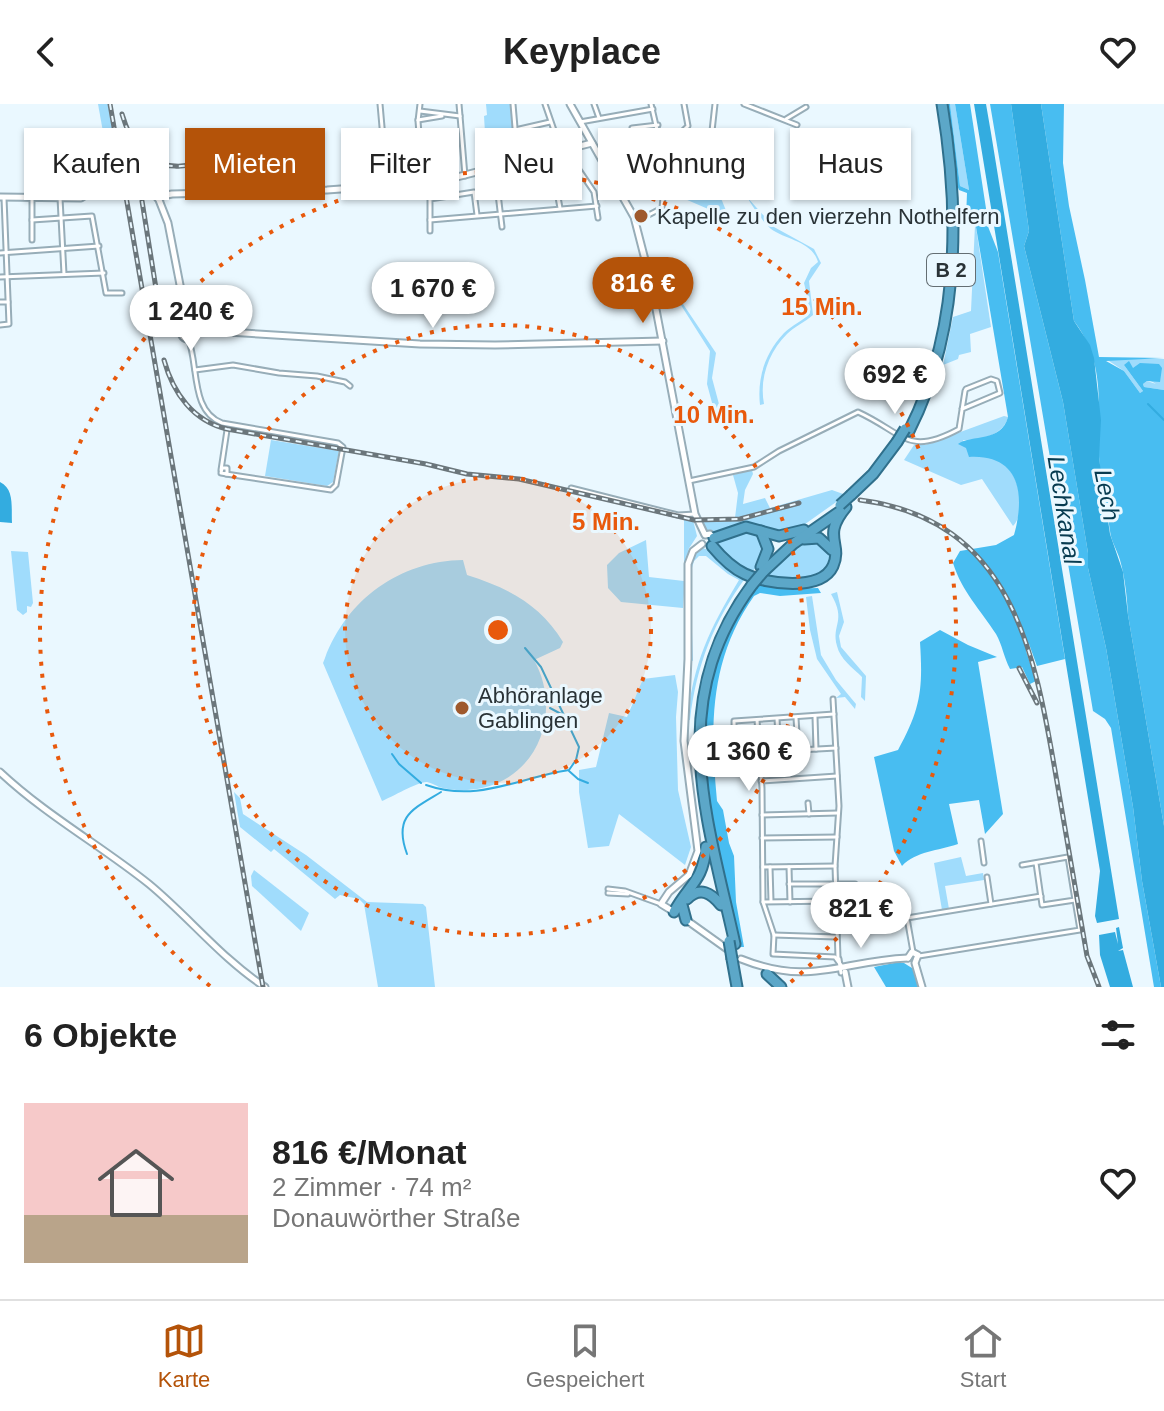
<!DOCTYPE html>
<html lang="de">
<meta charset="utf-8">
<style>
:root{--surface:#fff;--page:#f6f6f6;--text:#222;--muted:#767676;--line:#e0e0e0;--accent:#b45309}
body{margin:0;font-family:Arial,sans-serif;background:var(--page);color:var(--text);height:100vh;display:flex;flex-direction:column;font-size:30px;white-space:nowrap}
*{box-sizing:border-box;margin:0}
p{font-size:26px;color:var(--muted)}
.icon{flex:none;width:44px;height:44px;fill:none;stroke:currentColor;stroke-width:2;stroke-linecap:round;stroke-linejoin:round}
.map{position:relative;height:883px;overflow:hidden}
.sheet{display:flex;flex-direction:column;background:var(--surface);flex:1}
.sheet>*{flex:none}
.hud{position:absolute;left:24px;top:24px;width:1116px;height:72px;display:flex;gap:16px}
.price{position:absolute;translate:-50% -68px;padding:0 18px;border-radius:28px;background:#fff;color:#222;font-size:26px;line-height:52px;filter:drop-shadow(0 2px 4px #0008)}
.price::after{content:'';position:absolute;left:50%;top:48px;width:24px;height:18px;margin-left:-12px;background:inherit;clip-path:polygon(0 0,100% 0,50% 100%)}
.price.current{background:var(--accent);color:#fff}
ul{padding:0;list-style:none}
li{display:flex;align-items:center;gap:24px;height:200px;padding:0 24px}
li span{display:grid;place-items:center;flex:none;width:224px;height:160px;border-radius:0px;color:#555}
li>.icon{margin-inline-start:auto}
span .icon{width:96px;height:96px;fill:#fffc;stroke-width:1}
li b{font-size:34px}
h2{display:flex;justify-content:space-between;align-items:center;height:96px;padding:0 24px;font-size:34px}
.chip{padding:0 28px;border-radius:0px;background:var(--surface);box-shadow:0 2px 6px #0004;font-size:28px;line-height:72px}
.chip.current{background:var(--accent);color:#fff}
header{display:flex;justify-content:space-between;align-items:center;height:104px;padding:0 24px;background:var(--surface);font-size:36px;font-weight:700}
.dock{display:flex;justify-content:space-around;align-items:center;height:112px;border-top:2px solid var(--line);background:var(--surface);font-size:22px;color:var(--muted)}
.dock a{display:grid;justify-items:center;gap:4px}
.dock .current{color:var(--accent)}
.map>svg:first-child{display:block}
.green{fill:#a0dcfc}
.forest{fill:#48bdf1}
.water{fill:#33ace0}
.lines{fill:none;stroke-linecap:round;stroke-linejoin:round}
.stream{stroke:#33ace0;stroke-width:2}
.minor-casing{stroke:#97adb8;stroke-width:7}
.tertiary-casing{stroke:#97adb8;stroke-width:9}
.trunk-casing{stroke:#30708c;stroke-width:13}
.minor{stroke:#fff;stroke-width:3}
.tertiary{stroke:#fff;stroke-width:5}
.trunk{stroke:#5ca7c8;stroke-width:9}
.rail-casing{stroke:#6b767b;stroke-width:5}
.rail{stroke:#eaf8ff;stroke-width:2;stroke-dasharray:6;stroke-linecap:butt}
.trunk-bridge-casing{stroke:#30708c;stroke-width:13;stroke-linecap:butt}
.trunk-bridge{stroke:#5ca7c8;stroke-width:9}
.ring{fill:none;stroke:#e8590c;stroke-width:4;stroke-dasharray:4 8}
.poi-dot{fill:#9e592d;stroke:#eaf8ff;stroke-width:3}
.labels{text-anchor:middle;stroke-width:6;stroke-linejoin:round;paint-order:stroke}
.shield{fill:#eaf8ff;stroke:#646e73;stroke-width:2}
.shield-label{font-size:20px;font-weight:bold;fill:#2a3337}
.poi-label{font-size:22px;fill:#2a3337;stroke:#eaf8ff;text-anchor:start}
.water-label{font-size:24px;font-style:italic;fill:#073b50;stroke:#eaf8ff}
.centre{fill:#e8590c;stroke:#eaf8ff;stroke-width:4}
.ring-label{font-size:24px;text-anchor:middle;font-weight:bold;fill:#e8590c;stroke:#eaf8ff;stroke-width:6;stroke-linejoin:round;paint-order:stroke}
</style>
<header><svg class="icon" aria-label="back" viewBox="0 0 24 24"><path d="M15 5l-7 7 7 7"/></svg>Keyplace<svg class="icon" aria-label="heart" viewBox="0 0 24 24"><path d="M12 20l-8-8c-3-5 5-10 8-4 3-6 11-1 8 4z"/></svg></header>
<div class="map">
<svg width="1164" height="883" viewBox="0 0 1164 883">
<rect width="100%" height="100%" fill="#eaf8ff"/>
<g class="green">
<path d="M 98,0 L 108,0 L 119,65 L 110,67 Z"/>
<path d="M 486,0 L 511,0 L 514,27 L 485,29 L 484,12 L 487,11 Z"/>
<path d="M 950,0 L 955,0 L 969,86 L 960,82 Z"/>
<path d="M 639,46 L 657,47 L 664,71 L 654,71 L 655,89 L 644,90 L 641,95 L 628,96 L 621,82 L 636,75 L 634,71 L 627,71 L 622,61 L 628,58 L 627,54 L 639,53 Z"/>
<path d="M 696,80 L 716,82 L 729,114 L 685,95 Z"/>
<path d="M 747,93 L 774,123 L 814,145 L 821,159 L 809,177 L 813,211 C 805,218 794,223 787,230 C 769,248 759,274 764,300 L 760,301 C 757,274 765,249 784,229 C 792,221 803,217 810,209 C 807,199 807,190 804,179 L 811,164 L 818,158 C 812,137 786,136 771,125 C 762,117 753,103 747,93 Z"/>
<path d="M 975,117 L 991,223 L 970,230 L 971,248 L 959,251 L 958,255 L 943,261 L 953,213 L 971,207 L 975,121 L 965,121 L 965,118 Z"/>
<path d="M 681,197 L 716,249 L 712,274 L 723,315 L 718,321 L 707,280 L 710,247 L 679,198 L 666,201 Z"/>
<path d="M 1106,255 L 1164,255 L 1164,286 L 1144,283 L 1143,280 L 1147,277 L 1156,280 L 1124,261 L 1143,287 L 1140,289 L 1124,267 Z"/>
<path d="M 1004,312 L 1008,313 C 1003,332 980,336 963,336 C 970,354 987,350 1001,358 C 1020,370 1027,407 1013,422 L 982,375 L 961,381 L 904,356 L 914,341 L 925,341 Z"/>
<path d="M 271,336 L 339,347 L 333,378 L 327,382 L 265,372 Z"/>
<path d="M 752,366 L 753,370 L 745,386 L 743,400 L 765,394 L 770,404 L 832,386 L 846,391 L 801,423 L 782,430 L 760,423 L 713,430 L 706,425 L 698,414 L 735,414 L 738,389 L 733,371 Z"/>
<path d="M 684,415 L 693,416 L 697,432 L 688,446 L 696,441 L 687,457 L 686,516 L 684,490 L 683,504 L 621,498 L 608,484 L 607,461 L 619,449 L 646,436 L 649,473 L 684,477 Z"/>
<path d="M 749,424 L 767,438 L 762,457 L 750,470 L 728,456 L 716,440 L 717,437 Z"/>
<path d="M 814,434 L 832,451 C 827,483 786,475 763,474 L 801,438 Z"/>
<path d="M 703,444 L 711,447 L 746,473 C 714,517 696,562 690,616 L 687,616 C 694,557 709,526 739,476 L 728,470 L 706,452 L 699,452 L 694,457 L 690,471 L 693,557 L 690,556 L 689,461 L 692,451 Z"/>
<path d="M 11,447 L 28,448 L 33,499 L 31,503 L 27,502 L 27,508 L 23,511 L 17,506 Z"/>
<path d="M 463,456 L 467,471 C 508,484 540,500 563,538 L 560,544 L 534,556 C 562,606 540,671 482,684 C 468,687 453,687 439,683 C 435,681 432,679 427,678 C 419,677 392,693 382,697 L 323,559 L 325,554 C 347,495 400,457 463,456 Z"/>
<path d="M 837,488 L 844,518 L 839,532 L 841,543 L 866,572 L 865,597 L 861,593 L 862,573 C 853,564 840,555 837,542 C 831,520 847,518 831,490 Z"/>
<path d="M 812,492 L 821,551 L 836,576 L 856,600 L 855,605 L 845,593 L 836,594 L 841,590 L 817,555 L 810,526 L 806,493 Z"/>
<path d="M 675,571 L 678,588 L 676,613 L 678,686 L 691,743 L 685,761 L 619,710 L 609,742 L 588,744 L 579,688 L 579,666 L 596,663 L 609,609 L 627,613 L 643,575 Z"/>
<path d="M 234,688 L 240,694 L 243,710 L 306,751 L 367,798 L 423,800 L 426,803 L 435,883 L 378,883 L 364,800 L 359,795 L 340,791 L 335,795 L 274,745 L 271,748 L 240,723 Z"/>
<path d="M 961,753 L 966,772 L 983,769 L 984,776 L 945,782 L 949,805 L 942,806 L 934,759 Z"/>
<path d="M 254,766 L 309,809 L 301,827 L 252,782 L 251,772 Z"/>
</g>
<g class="forest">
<path d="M 946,0 L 950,0 L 960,82 L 969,86 L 955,0 L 970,0 L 987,111 L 966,115 L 967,89 L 959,86 L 957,81 Z"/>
<path d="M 990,0 L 1011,0 L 1029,127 L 1024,142 L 1063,298 L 1088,449 L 1088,464 L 1106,544 L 1133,703 L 1142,777 L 1161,883 L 1154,883 L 1111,624 L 1105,615 L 1093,607 Z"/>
<path d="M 1041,0 L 1064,0 L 1063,59 L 1069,102 L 1085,176 L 1099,253 L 1164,254 L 1106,257 L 1124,267 L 1140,289 L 1143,287 L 1124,261 L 1129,257 L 1133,264 L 1140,259 L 1159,260 L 1162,264 L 1160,278 L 1147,277 L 1143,280 L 1144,283 L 1164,286 L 1164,722 L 1128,511 C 1127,492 1125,474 1120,456 C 1117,446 1111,437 1110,427 C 1107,403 1100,378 1099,353 C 1097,302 1107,261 1074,217 Z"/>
<path d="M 975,117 L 987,120 L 998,148 L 1065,555 L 1037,562 L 1029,540 L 1026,547 L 1036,577 L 1030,580 L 1022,563 L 1010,565 C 1004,554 1002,540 996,530 C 980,505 962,488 953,459 L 960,447 L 996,441 L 1014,431 C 1025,392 1021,350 969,353 L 966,344 L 958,340 C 972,330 1001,339 1008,313 Z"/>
<path d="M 759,481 L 783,485 L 818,484 L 821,489 L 780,492 L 760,489 L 754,492 C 709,556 710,623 717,697 L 723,706 L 729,739 L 734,752 L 736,798 L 744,843 L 740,843 C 721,749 683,650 717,554 C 725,529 740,507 754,485 Z"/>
<path d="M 940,526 L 968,541 L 997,553 L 978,558 L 1003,710 L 985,730 L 979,696 L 949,700 L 958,740 C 938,747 916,747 902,762 L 894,747 L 874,653 L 898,646 C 921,604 923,585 920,538 Z"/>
<path d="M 894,859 L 904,859 L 915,866 L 919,883 L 886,883 L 874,863 Z"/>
</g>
<g class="water">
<path d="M 974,0 L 986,0 L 991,29 L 1119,815 L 1097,819 L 1095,812 L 1100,767 Z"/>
<path d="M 1011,0 L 1041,0 L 1074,217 L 1090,241 L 1094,254 L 1101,316 L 1099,354 L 1110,430 L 1123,468 L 1128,511 L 1164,722 L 1164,883 L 1161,883 L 1142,777 L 1133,703 L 1106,544 L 1088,464 L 1088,449 L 1063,298 L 1024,142 L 1029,127 Z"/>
<path d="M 0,378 C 15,385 11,405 12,419 L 0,418 Z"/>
<path d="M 1119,823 L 1123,844 L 1118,847 L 1123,846 L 1133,883 L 1110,883 L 1100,851 L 1099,831 L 1115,828 L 1118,840 L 1116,824 Z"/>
</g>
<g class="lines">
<g class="stream">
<path d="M 1148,300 L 1164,316"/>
<path d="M 550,604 L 563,611"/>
<path d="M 392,650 L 399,660 L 421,679"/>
<path d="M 569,667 L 578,675 L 588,679"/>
<path d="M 426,681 C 478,699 517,674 569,666 L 576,656 L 579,643 L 541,563 L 525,544"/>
<path d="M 407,750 C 393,712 413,705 441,688"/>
</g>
<g class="minor-casing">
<g id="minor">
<path d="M 380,0 L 387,80"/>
<path d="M 420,0 L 418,17 L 423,80"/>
<path d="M 459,0 L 465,72"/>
<path d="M 513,0 L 518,59"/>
<path d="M 545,0 L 556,32"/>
<path d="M 594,0 L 599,14"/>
<path d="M 651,0 L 661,43"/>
<path d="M 744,0 L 797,21"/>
<path d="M 420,7 L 460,12"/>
<path d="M 786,15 L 806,3"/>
<path d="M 418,16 L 442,12"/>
<path d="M 580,18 L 653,5"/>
<path d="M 632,24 L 658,21"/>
<path d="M 515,26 L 550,18"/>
<path d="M 572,45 L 575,60 L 594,88 L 598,114"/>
<path d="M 598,48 L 606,45 L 667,42 L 688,22 L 684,0"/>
<path d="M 495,65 L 502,123"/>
<path d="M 553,66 L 560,104"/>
<path d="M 665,80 L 688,78 L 715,65 L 716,58 L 711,36 L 715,0"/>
<path d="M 498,82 L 575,60"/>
<path d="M 88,91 L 114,90"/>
<path d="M 32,94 L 32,136"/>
<path d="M 60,94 L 64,170"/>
<path d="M 32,116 L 92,112 L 106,189 L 122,189"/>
<path d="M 430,116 L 597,102"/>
<path d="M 637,117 L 662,104 L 665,72 L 660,45"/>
<path d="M 430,127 L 430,95 L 474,88 L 477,111"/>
<path d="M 0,149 L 99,142"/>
<path d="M 0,173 L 104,169"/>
<path d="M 0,198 L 8,198"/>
<path d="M 0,221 L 9,220 L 4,94"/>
<path d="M 188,234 C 199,261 190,307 222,319 L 338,339 L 343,343 L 336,381 L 331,386 L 226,370"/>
<path d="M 195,266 L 233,261 L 279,269 L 317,272 L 345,278 L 350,282"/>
<path d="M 222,364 L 227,364 L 227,370 L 221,369 Z"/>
<path d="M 221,366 L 227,326"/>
<path d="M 689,377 L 754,363 L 779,347 L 858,308 C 904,329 907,353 959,325 L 965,287 L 966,285 L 991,275 L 997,277 L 1000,289 L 962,305"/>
<path d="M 571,384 L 678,411 L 695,410"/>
<path d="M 833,595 L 839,702 L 835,762 L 838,854"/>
<path d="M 815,613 L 816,645"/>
<path d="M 796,614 L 798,646"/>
<path d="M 777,615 L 779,647"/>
<path d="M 757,616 L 762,684 L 763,798 L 774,831 L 773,850 L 835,853 L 843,864"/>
<path d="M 734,633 L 758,631"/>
<path d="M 760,648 L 836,644"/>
<path d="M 760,660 L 735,662 L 734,617 L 834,610"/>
<path d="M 761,677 L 837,672"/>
<path d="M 808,699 L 809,710"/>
<path d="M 762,711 L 838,709"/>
<path d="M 762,734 L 837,733"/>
<path d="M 981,737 L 984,759"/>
<path d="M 1022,761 L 1068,753 L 1075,796 L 1042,801 L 1036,759"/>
<path d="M 763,763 L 835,762"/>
<path d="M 770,763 L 771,797"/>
<path d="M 789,763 L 790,798"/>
<path d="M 987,773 L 991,800"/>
<path d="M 789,780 L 855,780"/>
<path d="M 608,785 L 625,787 L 661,800"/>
<path d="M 608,789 L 628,790"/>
<path d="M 763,798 L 835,797"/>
<path d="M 774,831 L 836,833"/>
<path d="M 913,848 L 907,814 L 1041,792"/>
<path d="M 919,852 L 1080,826 L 1075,796"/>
<path d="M 839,855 L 841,869"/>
</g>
</g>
<g class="tertiary-casing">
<g id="tertiary">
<path d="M 570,0 L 634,113 L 651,179 L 695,410 L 705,431 L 710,430 L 714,434"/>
<path d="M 131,66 L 138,67 L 159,96 L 168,119 L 181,186 L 185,222"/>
<path d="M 0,93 L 81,94 L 121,68"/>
<path d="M 157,93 L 172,90 L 327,86 L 437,78 L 592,39"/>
<circle cx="188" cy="228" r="7"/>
<path d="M 195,226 L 420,240 L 495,241 L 663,237"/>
<path d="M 0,668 C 46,711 100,741 149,780 C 189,813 221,854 265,883"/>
<path d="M 674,808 L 661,800 L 669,788 L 689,771 L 698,747 L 684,637 L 688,555 L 688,460 L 693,447 L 702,440"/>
<path d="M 685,815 L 727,845"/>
<path d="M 908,854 L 912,848 L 918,851 L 915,859 L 922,883"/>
<path d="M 741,855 C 811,883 839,857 908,854"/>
<path d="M 845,868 L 848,883"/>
</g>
</g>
<g class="trunk-casing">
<g id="trunk">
<path d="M 909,327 C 960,227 960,108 942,0"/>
<path d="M 851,391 L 873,370 L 897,338"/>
<path d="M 761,427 L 768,445 L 761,463"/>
<path d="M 714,434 L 746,423 L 779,432 L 804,426"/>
<path d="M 804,435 L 819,434 L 832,446"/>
<path d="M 712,442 C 722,454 732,464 745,470 C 766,480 821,488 833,462 C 843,439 821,433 846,403"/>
<path d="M 763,468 L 793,440 L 839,408"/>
<path d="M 687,795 C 700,782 711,789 721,801"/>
<path d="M 682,801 L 686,816"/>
<path d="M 674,808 C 689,780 703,778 706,743"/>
<path d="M 735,840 C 707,713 665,598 752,481"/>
<path d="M 732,855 L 737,883"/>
<path d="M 767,870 L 781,883"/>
</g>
</g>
<use href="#minor" class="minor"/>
<use href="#tertiary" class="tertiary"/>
<use href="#trunk" class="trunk"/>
<g class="rail-casing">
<g id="rail">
<path d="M 110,0 L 263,883"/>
<path d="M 122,10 C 130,37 143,61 175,62 C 184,63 192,60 200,60 C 217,59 234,60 250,59"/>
<path d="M 142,97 L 162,222"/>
<path d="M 164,256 C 173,289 193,317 227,325 L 426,360 L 467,370 L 519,375 L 694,416 L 740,415 L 799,399"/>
<path d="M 860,396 C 1014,416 1035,550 1057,678 C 1067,736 1077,794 1087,852 L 1099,883"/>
<path d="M 1019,564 L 1037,599"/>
</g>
</g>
<use href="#rail" class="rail"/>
<g class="trunk-bridge-casing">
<g id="trunk-bridge">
<path d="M 897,338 L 905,325"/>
<path d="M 840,401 L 851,391"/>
<path d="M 752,481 L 763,468"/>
<path d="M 729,837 L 732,855"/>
</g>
</g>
<use href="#trunk-bridge" class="trunk-bridge"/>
</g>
<circle cx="498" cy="526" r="153" fill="#e8590c" fill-opacity=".12"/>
<g class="ring">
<circle cx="498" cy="526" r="153"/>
<circle cx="498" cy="526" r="305"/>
<path d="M210 882A458 458 0 1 1 786 882"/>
</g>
<g class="poi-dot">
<circle cx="641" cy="112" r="8"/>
<circle cx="462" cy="604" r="8"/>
</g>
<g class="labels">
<rect class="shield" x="927" y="150" width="48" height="32" rx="6"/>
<g class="shield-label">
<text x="951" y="173">B 2</text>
</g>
<g class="poi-label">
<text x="657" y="120">Kapelle zu den vierzehn Nothelfern</text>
<text x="478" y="599">Abhöranlage<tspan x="478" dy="25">Gablingen</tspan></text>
</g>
<g class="water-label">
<text transform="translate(1107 391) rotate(79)" y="8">Lech</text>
<text transform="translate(1064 406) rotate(81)" y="8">Lechkanal</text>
</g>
</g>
<circle cx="498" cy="526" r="12" class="centre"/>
<g class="ring-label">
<text x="822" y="211">15 Min.</text>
<text x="714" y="319">10 Min.</text>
<text x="606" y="426">5 Min.</text>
</g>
</svg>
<b class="price current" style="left:643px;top:221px">816 €</b>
<b class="price" style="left:433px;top:226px">1 670 €</b>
<b class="price" style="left:191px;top:249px">1 240 €</b>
<b class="price" style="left:895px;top:312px">692 €</b>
<b class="price" style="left:749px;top:689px">1 360 €</b>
<b class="price" style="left:861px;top:846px">821 €</b>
<div class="hud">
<a class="chip">Kaufen</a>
<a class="chip current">Mieten</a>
<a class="chip">Filter</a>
<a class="chip">Neu</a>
<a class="chip">Wohnung</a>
<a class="chip">Haus</a>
</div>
</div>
<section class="sheet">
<h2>6 Objekte<svg class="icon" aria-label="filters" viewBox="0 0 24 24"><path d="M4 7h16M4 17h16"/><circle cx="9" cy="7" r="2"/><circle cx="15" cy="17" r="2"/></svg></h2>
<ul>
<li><span style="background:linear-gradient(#f6c9c9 70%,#b9a48a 0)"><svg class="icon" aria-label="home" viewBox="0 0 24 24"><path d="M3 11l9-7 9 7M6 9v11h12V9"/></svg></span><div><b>816 €/Monat</b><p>2 Zimmer · 74 m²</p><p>Donauwörther Straße</p></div><svg class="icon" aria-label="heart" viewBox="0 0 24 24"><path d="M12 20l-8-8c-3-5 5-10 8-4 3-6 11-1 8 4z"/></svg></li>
</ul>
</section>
<nav class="dock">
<a class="current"><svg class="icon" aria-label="map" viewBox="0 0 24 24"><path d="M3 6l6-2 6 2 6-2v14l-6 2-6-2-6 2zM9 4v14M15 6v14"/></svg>Karte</a>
<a><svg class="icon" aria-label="saved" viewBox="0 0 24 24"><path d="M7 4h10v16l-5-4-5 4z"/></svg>Gespeichert</a>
<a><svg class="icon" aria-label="home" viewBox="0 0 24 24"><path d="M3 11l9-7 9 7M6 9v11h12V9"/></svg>Start</a>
</nav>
